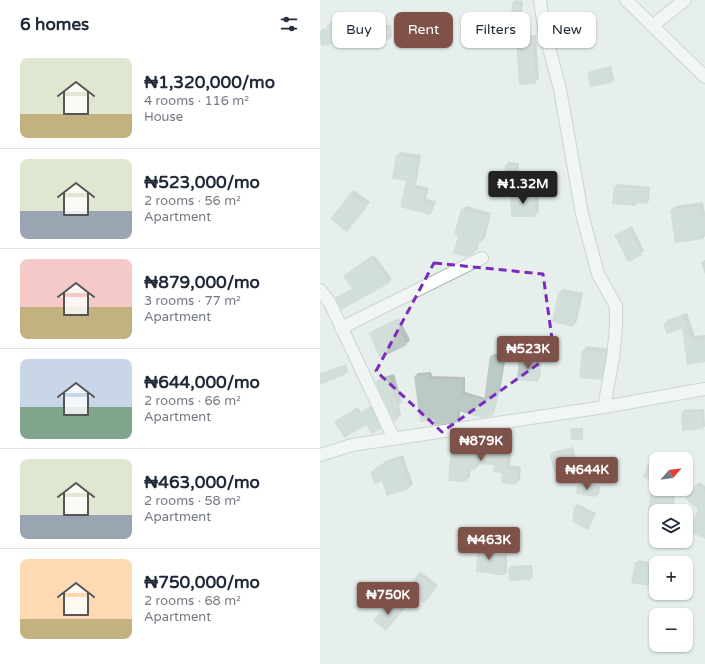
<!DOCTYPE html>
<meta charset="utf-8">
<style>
:root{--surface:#fff;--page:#f6f6f7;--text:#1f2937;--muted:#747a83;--line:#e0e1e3;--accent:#7f5249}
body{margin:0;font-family:"Varela Round",sans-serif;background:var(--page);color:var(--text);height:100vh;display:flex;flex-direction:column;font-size:15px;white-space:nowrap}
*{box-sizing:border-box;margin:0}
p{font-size:13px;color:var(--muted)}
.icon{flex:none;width:22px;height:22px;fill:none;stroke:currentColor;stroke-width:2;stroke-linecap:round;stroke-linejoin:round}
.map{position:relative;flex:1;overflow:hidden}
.side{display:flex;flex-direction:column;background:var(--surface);width:320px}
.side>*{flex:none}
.hud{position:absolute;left:12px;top:12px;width:313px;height:36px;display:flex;gap:8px}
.needle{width:26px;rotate:62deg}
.tools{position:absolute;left:329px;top:452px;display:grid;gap:8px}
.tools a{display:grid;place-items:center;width:44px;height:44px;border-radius:8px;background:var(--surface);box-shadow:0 1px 3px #0004;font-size:20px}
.price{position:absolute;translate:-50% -34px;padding:0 9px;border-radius:4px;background:var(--accent);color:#fff;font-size:13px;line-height:26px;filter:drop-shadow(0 1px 2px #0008)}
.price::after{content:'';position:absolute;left:50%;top:24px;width:12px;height:9px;margin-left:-6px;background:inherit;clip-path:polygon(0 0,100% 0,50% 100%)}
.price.on{background:#222;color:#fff}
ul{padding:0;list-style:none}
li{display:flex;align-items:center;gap:12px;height:100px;padding:0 20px}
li+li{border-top:1px solid var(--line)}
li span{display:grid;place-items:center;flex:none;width:112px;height:80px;border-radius:8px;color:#555}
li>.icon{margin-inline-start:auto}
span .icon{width:48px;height:48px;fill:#fffc;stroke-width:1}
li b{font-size:17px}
h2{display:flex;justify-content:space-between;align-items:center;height:48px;padding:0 20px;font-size:17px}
.pill{padding:0 14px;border-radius:8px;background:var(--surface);box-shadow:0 1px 3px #0004;font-size:14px;line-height:36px}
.pill.on{background:var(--accent);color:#fff}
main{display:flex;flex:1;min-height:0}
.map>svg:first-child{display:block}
.shadow{fill:#0003}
.building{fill:#bbcac4}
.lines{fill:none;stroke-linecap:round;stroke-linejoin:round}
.street-casing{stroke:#a8b8b2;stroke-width:14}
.street{stroke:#fff;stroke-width:12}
.marked{fill:none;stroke:#7b2cbf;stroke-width:3;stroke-dasharray:8 5;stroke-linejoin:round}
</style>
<main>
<section class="side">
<h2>6 homes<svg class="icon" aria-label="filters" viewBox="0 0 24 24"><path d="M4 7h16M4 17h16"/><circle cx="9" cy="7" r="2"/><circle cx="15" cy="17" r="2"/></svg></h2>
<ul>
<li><span style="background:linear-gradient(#dfe7d0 70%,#c2b280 0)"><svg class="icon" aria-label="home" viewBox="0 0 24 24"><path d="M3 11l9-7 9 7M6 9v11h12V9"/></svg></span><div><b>₦1,320,000/mo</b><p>4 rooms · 116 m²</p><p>House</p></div></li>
<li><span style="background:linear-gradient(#dfe7d0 65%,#9aa5b1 0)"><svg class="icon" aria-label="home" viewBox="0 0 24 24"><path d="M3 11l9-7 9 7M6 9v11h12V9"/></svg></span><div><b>₦523,000/mo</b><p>2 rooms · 56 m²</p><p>Apartment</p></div></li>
<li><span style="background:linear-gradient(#f6c9c9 60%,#c2b280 0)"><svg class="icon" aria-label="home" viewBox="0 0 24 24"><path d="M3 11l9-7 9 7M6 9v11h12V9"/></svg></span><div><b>₦879,000/mo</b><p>3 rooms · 77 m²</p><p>Apartment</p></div></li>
<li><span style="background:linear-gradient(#c9d6e8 60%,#7fa58c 0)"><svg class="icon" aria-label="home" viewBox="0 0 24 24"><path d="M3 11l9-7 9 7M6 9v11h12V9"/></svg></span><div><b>₦644,000/mo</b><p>2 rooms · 66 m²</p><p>Apartment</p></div></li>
<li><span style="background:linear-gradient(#dfe7d0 70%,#9aa5b1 0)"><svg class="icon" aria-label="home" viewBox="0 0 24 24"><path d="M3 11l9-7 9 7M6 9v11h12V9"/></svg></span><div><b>₦463,000/mo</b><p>2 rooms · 58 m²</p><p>Apartment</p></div></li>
<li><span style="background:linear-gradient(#ffd9b3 75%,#c2b280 0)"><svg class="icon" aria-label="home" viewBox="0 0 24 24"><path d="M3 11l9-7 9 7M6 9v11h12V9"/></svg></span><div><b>₦750,000/mo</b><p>2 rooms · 68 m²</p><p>Apartment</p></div></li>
</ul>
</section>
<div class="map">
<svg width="385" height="664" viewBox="0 0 385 664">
<rect width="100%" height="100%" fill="#e6efeb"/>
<g class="shadow">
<path d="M 195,0 L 203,1 L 201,25 L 198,28 L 193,3 Z"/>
<path d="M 102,19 L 110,20 L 109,42 L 106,45 L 99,22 Z"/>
<path d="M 42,20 L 42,24 L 64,22 L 64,25 L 71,25 L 72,36 L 70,39 L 1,45 L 0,32 L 3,29 L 8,28 L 8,26 L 10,23 Z"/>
<path d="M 216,35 L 219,78 L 215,83 L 197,40 L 201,36 Z"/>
<path d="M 291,66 L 294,79 L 291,82 L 268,73 L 271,71 Z"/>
<path d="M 81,152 L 101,155 L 96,185 L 109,188 L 106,199 L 116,201 L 113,210 L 110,214 L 87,180 L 77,156 Z"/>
<path d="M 188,162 L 199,163 L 198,187 L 195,190 L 218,189 L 219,211 L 215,216 L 191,194 L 195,190 L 186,165 Z"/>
<path d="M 297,184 L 330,187 L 329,201 L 327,203 L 318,202 L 315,205 L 295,187 Z"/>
<path d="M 34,190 L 50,202 L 27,231 L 30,194 Z"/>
<path d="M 383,202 L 385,214 L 385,236 L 383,238 L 351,210 L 356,206 Z"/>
<path d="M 146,206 L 171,213 L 165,238 L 161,242 L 159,241 L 158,249 L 154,253 L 139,235 L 142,210 Z"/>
<path d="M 312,226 L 324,251 L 308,261 L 296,235 Z"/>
<path d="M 54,255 L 72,279 L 69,282 L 16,298 L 33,288 L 27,274 Z"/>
<path d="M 384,260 L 385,260 L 385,274 L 381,263 Z"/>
<path d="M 243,289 L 263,293 L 257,321 L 253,326 L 234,321 L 239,293 Z"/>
<path d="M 367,313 L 375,336 L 385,335 L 385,361 L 363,327 L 344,324 L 348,320 Z"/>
<path d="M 79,318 L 90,340 L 86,344 L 50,334 L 54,330 Z"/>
<path d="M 267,346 L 290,349 L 285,375 L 281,379 L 263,351 Z"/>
<path d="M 174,354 L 186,355 L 180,391 L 174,413 L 171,415 L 140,410 L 140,418 L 137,421 L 115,419 L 95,376 L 98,373 L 111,372 L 112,376 L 145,377 L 145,392 L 165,398 L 171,356 Z"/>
<path d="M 203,357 L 222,359 L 220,378 L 217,381 L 200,359 Z"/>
<path d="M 26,364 L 28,371 L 26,373 L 0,384 L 0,374 Z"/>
<path d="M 74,374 L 82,402 L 79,405 L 81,415 L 77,419 L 56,382 L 60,378 Z"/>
<path d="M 53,405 L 63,426 L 60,428 L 47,424 L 15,421 L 38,407 L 41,412 Z"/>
<path d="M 384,409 L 385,426 L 383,428 L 362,413 L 364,410 Z"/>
<path d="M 252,428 L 263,428 L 263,438 L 262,439 L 251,430 Z"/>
<path d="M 181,437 L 193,438 L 190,465 L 201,467 L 200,480 L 195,484 L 175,464 L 159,463 L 159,465 L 155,469 L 151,469 L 150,477 L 146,481 L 132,448 L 137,444 L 155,445 L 177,441 Z"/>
<path d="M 253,447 L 257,465 L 255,468 L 231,455 L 233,452 Z"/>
<path d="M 83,455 L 93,484 L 88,488 L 63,480 L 51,473 L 55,468 L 60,467 L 64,462 Z"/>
<path d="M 332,462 L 336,464 L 336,478 L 334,480 L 329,465 Z"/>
<path d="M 379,482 L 385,486 L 385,496 L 377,485 Z"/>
<path d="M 260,483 L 280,486 L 279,494 L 276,496 L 258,485 Z"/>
<path d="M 335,489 L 356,491 L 353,510 L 352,511 L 340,511 L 332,491 Z"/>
<path d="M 257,504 L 276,513 L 270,526 L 268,529 L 255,507 Z"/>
<path d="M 162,541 L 176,542 L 175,554 L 187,554 L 187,572 L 184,574 L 176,574 L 159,543 Z"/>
<path d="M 319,560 L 336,564 L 333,583 L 330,585 L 316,563 Z"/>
<path d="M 212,565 L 213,576 L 211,579 L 189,568 L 192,566 Z"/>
<path d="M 101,572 L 118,585 L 107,600 L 98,574 Z"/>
<path d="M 71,581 L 83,589 L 74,600 L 84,609 L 68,627 L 70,602 L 73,599 L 68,584 Z"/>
</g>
<g class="building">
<path d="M 192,3 L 200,3 L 198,29 L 190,28 Z"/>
<path d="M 98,22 L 108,22 L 107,46 L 97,46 Z"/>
<path d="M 39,23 L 40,26 L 62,24 L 62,27 L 69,27 L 70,40 L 23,43 L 1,46 L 0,31 L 7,30 L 7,25 Z"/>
<path d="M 212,39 L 216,84 L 199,85 L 196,40 Z"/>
<path d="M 288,68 L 292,83 L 270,87 L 267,73 Z"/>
<path d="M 76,155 L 98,159 L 94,188 L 106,191 L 103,202 L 113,204 L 110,215 L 80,207 L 86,181 L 72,179 Z"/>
<path d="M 185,165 L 197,165 L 196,191 L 184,190 Z"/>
<path d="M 294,186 L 328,189 L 327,204 L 316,203 L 316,206 L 292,204 Z"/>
<path d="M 214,193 L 215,217 L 191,217 L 190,194 Z"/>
<path d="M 30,194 L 47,207 L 27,232 L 10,219 Z"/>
<path d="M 379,206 L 380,217 L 385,217 L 385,232 L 383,232 L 384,239 L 355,243 L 350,210 Z"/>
<path d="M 141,209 L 168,217 L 161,243 L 157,242 L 154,254 L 146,257 L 133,254 L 138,236 L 134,235 Z"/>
<path d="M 309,228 L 322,255 L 308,262 L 294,235 Z"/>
<path d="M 51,256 L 70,283 L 21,310 L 15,297 L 32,289 L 23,276 Z"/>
<path d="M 238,293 L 259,297 L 253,327 L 232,322 Z"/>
<path d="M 363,316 L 372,340 L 385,338 L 385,362 L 367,365 L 362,329 L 347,334 L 343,324 Z"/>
<path d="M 75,321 L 87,345 L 60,358 L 49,334 Z"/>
<path d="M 262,350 L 286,353 L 281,380 L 259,378 Z"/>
<path d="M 170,356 L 184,357 L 178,395 L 172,416 L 162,418 L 138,411 L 137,422 L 114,425 L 114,420 L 100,422 L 94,376 L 109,374 L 109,379 L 143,379 L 142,394 L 164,400 Z"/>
<path d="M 199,359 L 220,361 L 218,382 L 197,380 Z"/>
<path d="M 23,366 L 26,374 L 0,385 L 0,375 Z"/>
<path d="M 70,377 L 78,407 L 75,408 L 78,420 L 74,422 L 55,381 Z"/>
<path d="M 50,407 L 61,429 L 52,434 L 46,425 L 24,438 L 14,421 L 35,409 L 38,414 Z"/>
<path d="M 382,411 L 383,429 L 362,431 L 361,413 Z"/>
<path d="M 250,429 L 262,429 L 263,440 L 251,440 Z"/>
<path d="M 176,440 L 189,442 L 186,469 L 198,470 L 196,485 L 181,483 L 182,473 L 173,472 L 174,465 L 156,464 L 155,470 L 148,470 L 147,482 L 128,481 L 131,447 L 150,449 L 176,444 Z"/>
<path d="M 251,450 L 255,468 L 234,473 L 230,454 Z"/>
<path d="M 79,459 L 89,489 L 67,496 L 62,481 L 54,484 L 50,472 L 58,470 L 59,465 Z"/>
<path d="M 328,464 L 336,467 L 336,476 L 334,481 L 323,477 Z"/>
<path d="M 376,484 L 385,491 L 385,539 L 369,531 L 374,522 L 373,521 L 378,509 L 365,499 Z"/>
<path d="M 257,485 L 278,488 L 276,497 L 256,494 Z"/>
<path d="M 331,491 L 354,494 L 351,511 L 328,511 Z"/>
<path d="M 254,506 L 274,516 L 268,530 L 252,522 Z"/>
<path d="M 158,543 L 174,544 L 173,556 L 184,557 L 184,575 L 175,575 L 175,574 L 156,572 Z"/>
<path d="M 315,562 L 334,566 L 330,586 L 311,583 Z"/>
<path d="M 210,567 L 211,580 L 189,581 L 188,568 Z"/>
<path d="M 98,574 L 116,588 L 104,604 L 86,590 Z"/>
<path d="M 67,583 L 81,592 L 75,601 L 61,593 Z"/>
<path d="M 70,601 L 82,612 L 66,631 L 53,620 Z"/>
</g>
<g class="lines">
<g class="street-casing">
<g id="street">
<path d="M 220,0 L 224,29 L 240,89 L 262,214 L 278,274 L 296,306 L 296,326 L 293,358 L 284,407"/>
<path d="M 306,0 L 385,77"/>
<path d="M 332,26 L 365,0"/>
<path d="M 0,290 L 10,303 L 74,439"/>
<path d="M 21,328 L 162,258"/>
<path d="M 0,455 L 32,445 L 284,407 L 385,389"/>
</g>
</g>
<use href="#street" class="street"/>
</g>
<path d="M0 0H385V664H0ZM 114,263 L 223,274 L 234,353 L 122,432 L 56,371 Z" fill="#e6efeb" fill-opacity=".55" fill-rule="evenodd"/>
<path class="marked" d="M 114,263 L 223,274 L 234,353 L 122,432 L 56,371 Z"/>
</svg>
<div class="tools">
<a><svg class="needle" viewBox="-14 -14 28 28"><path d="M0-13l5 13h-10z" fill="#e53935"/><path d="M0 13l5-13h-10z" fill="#747a83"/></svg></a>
<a><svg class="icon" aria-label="layers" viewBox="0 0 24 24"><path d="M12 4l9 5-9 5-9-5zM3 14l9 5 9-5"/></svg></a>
<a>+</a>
<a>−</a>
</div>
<b class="price on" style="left:203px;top:205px">₦1.32M</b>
<b class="price" style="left:208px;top:370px">₦523K</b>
<b class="price" style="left:161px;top:462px">₦879K</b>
<b class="price" style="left:267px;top:491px">₦644K</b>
<b class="price" style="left:169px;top:561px">₦463K</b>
<b class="price" style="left:68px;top:616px">₦750K</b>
<div class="hud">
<a class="pill">Buy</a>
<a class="pill on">Rent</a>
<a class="pill">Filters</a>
<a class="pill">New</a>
</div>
</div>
</main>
